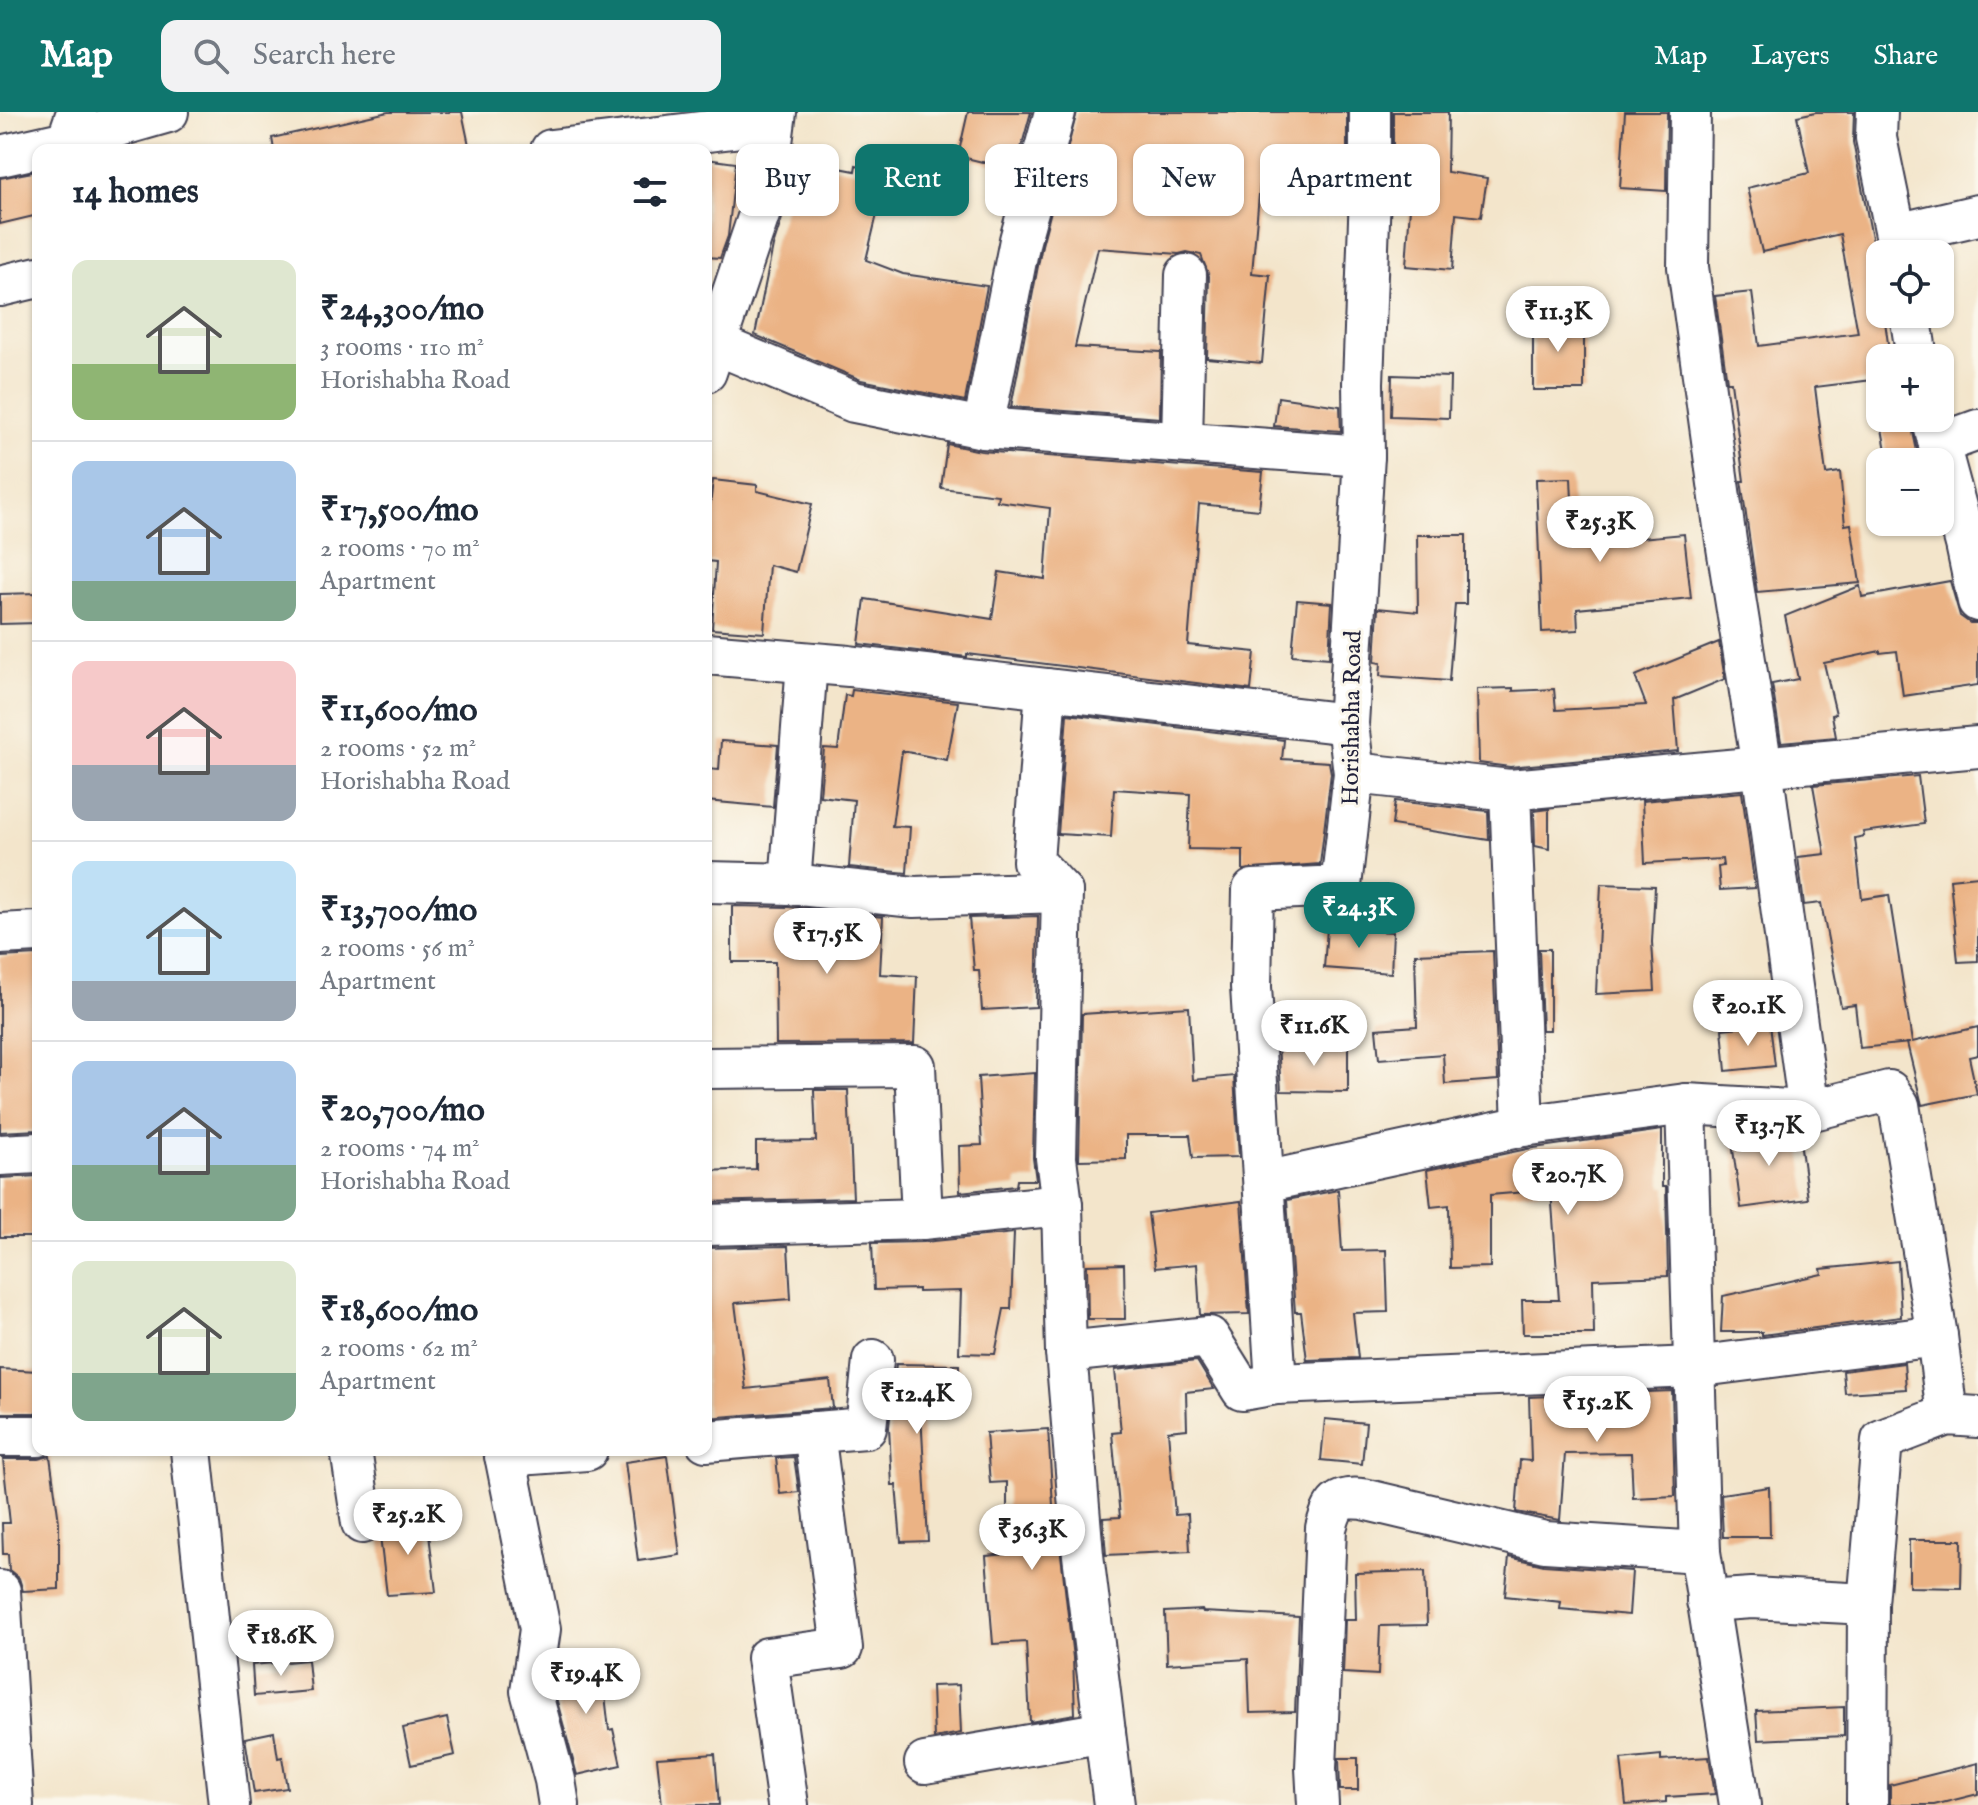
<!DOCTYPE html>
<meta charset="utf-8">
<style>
:root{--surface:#fff;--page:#f2f2f3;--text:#1f2937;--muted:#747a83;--line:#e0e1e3;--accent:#0f766e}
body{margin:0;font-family:"IM FELL English",serif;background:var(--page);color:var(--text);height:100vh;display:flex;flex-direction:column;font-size:30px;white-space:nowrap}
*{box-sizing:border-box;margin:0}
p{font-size:26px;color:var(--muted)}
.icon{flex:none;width:44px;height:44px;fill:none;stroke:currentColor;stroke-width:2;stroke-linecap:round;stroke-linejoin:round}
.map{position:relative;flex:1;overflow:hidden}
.sheet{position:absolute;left:32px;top:32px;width:680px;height:1312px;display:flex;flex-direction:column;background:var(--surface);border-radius:16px;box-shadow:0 2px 6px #0004}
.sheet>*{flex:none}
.banner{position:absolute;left:736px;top:32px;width:760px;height:72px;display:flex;gap:16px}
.controls{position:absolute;left:1866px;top:128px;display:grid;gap:16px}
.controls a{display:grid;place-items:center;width:88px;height:88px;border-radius:16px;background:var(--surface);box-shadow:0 2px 6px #0004;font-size:40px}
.price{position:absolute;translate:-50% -68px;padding:0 18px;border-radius:28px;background:#fff;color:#222;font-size:26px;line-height:52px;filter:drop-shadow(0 2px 4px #0008)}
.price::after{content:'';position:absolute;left:50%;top:48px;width:24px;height:18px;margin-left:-12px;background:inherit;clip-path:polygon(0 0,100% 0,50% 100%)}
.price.current{background:var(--accent);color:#fff}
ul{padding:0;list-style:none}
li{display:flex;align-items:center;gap:24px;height:200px;padding:0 40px}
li+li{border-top:2px solid var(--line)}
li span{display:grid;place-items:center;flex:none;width:224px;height:160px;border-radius:16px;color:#555}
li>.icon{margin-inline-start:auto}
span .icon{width:96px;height:96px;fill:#fffc;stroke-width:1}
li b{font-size:34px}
h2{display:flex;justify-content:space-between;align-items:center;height:96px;padding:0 40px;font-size:34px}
.chip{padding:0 28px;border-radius:16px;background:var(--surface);box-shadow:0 2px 6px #0004;font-size:28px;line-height:72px}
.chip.current{background:var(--accent);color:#fff}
header{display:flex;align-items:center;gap:48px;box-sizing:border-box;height:112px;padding:0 40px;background:var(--accent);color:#fff}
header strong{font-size:38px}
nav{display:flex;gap:44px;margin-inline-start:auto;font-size:28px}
.search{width:560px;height:72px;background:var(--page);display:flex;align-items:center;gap:20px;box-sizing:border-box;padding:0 28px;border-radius:16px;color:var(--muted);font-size:30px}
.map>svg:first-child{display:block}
.building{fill:#ebb385}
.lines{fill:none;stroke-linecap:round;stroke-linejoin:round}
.street-casing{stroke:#413f51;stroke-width:44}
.street{stroke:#fff;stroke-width:40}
.labels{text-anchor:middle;stroke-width:6;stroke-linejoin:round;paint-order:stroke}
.street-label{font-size:24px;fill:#22223b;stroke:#fbf7ec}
</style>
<header>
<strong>Map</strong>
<div class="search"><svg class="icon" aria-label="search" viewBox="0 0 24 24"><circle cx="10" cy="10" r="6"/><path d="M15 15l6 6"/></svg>Search here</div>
<nav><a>Map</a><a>Layers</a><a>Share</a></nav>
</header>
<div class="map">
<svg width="1978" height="1693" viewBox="0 0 1978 1693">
<rect width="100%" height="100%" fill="#fbf7ec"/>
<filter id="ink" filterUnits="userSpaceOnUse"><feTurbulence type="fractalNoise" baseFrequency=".0125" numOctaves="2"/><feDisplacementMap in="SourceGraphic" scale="16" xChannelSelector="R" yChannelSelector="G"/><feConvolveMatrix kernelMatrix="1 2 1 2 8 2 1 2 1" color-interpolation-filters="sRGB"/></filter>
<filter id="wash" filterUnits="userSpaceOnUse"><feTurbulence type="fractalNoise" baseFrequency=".006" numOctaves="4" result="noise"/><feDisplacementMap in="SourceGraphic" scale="32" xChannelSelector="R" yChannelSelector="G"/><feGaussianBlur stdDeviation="1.8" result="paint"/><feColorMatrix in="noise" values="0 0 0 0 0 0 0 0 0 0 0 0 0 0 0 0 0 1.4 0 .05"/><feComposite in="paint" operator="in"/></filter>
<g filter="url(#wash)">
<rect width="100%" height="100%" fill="#f3e5cb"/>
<g id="blocks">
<g class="building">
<path d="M 388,0 L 462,0 L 470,38 L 274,38 L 272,26 Z"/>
<path d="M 968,0 L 1031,0 L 1015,58 L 958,44 Z"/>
<path d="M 1077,0 L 1347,0 L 1347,51 L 1262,49 L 1252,161 L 1270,163 L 1262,251 L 1207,246 L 1209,164 L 1201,143 L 1187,140 L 1179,142 L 1098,136 L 1075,235 L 1161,240 L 1160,306 L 1011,295 L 1042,133 Z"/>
<path d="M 1393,0 L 1448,0 L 1447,60 L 1487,66 L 1481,105 L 1456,102 L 1452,158 L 1406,154 L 1410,95 L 1396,93 L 1402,51 L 1393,51 Z"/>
<path d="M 1625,0 L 1667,0 L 1666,79 L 1620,76 Z"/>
<path d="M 1816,0 L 1854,0 L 1853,30 L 1880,166 L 1880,202 L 1884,202 L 1890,246 L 1880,246 L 1880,267 L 1815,275 L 1826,362 L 1840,360 L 1845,413 L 1851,412 L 1860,471 L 1757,480 L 1742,375 L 1741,369 L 1744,369 L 1731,270 L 1727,270 L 1715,184 L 1752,180 L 1759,234 L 1858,221 L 1840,122 L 1762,140 L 1747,76 L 1809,61 L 1797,4 Z"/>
<path d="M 706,47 L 736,51 L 728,124 L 720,146 L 706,145 Z"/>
<path d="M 793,47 L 855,59 L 856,53 L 887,61 L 866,148 L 903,162 L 987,174 L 965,289 L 861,268 L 755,223 L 773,134 L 788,88 Z"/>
<path d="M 38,59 L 38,103 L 0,112 L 0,66 Z"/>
<rect x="1533" y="205" width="51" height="73"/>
<path d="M 1392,263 L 1450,265 L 1449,306 L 1391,304 Z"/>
<path d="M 1278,285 L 1340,294 L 1341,319 L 1274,314 Z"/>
<path d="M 1880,306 L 1910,306 L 1918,344 L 1888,349 Z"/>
<path d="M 947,332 L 981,339 L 1263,360 L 1259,398 L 1199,392 L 1188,533 L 1255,540 L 1251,578 L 967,542 L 967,545 L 859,532 L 865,487 L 992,507 L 999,460 L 1045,467 L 1050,396 L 997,389 L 998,383 L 941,376 Z"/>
<path d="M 1571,366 L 1574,432 L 1684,422 L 1691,486 L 1577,497 L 1578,518 L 1542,520 L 1536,367 Z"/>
<path d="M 713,368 L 757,373 L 757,379 L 812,392 L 796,460 L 769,453 L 764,521 L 712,517 L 716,450 L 706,449 L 706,429 Z"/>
<path d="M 1417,423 L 1466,423 L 1466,492 L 1455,492 L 1449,569 L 1380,564 L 1381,551 L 1375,550 L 1378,496 L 1418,500 Z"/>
<path d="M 1950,469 L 1960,504 L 1970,511 L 1978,511 L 1978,573 L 1903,584 L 1897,539 L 1880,541 L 1880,539 L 1824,551 L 1836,602 L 1832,603 L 1836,625 L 1781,630 L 1772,572 L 1798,567 L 1785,504 L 1860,474 L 1862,485 Z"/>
<path d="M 38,481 L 38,511 L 0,512 L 0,482 Z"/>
<path d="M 1297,488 L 1332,491 L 1329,546 L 1292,543 Z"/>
<path d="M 1719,530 L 1725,567 L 1674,588 L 1678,639 L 1510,655 L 1479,651 L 1477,577 L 1513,576 L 1513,579 L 1554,577 L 1556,598 L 1646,593 L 1635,564 Z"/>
<path d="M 852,578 L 958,590 L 947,648 L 902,639 L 892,714 L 910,715 L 907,761 L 849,755 L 854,688 L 820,684 L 824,636 L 838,637 L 845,583 L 851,584 Z"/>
<path d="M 1067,602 L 1284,628 L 1282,647 L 1329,650 L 1331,661 L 1320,752 L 1243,758 L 1243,738 L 1188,737 L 1190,682 L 1114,677 L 1111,725 L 1058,722 Z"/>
<path d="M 721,629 L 778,633 L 773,695 L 706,689 L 706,657 L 719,658 Z"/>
<path d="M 1918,664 L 1924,712 L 1863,720 L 1864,724 L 1855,726 L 1862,787 L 1889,783 L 1912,930 L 1978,915 L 1978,943 L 1969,945 L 1977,982 L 1922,993 L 1907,931 L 1910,931 L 1860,936 L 1855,893 L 1841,895 L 1821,791 L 1804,793 L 1798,745 L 1825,742 L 1813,673 Z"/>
<path d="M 1742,680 L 1755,776 L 1720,778 L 1718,755 L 1723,754 L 1722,747 L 1645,751 L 1642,689 Z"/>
<path d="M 1395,689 L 1488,699 L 1489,728 L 1392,713 Z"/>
<path d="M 1549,697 L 1549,737 L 1535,734 L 1534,699 Z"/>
<path d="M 1978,764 L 1978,849 L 1958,850 L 1950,767 Z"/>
<path d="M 1601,772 L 1655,774 L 1652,830 L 1655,879 L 1596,882 Z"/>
<path d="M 732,794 L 789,795 L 883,805 L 880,862 L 917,864 L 914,931 L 776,932 L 775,850 L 732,850 Z"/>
<path d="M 1038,804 L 1036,895 L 982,898 L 979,858 L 974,858 L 969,806 Z"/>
<path d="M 1327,816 L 1393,820 L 1391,861 L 1324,856 Z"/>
<path d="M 1539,837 L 1550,837 L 1550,918 L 1542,918 Z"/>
<path d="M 1493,839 L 1498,968 L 1445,972 L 1443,942 L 1379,947 L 1376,917 L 1417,914 L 1415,842 Z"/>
<path d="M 38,843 L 38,1018 L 0,1020 L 0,845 Z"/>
<path d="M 1189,895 L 1193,968 L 1234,964 L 1239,1045 L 1193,1046 L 1190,1023 L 1126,1023 L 1126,1047 L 1079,1048 L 1082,902 Z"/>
<path d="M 1770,912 L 1775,954 L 1726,959 L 1722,917 Z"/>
<path d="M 1278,932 L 1348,933 L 1348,980 L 1281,979 Z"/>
<path d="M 1035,961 L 1033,1046 L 1036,1068 L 1017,1068 L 1016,1074 L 960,1080 L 959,1034 L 982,1033 L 978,965 Z"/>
<path d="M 814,978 L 848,978 L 853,1086 L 706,1090 L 706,1059 L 756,1057 L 756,1030 L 816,1029 Z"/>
<path d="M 1662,1018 L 1662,1075 L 1666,1075 L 1668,1164 L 1593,1167 L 1594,1222 L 1523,1222 L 1522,1188 L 1559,1188 L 1551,1078 L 1490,1083 L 1490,1155 L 1450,1156 L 1449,1093 L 1431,1095 L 1427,1058 L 1527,1037 Z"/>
<path d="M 1759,1019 L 1799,1022 L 1808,1087 L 1741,1096 L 1731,1023 Z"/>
<path d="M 38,1064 L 38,1125 L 0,1125 L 0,1066 Z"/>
<path d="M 1338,1078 L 1342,1139 L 1386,1138 L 1388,1200 L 1353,1201 L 1358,1246 L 1307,1248 L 1301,1200 L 1295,1200 L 1287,1088 Z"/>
<path d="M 1241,1089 L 1249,1202 L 1200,1203 L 1197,1152 L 1155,1156 L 1148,1101 Z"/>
<path d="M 1014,1121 L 1011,1197 L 1004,1197 L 995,1242 L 959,1241 L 961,1179 L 918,1180 L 918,1177 L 874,1178 L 872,1131 L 924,1130 Z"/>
<path d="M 788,1134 L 791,1187 L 735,1191 L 746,1277 L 830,1268 L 833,1296 L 706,1306 L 706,1136 Z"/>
<path d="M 1898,1149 L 1901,1205 L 1762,1223 L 1762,1220 L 1721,1220 L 1723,1184 L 1822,1162 L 1821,1157 Z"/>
<path d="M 1124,1152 L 1125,1207 L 1088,1207 L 1087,1153 Z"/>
<path d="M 1197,1249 L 1214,1277 L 1186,1280 L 1187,1317 L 1168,1319 L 1175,1403 L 1188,1402 L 1190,1439 L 1106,1443 L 1103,1406 L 1120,1405 L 1112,1321 L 1121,1320 L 1115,1258 Z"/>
<path d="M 1904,1251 L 1906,1277 L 1845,1281 L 1843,1259 Z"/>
<path d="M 896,1252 L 959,1253 L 959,1301 L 921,1301 L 928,1429 L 901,1430 L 896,1373 L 892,1373 L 889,1315 Z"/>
<path d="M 0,1257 L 38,1259 L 38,1301 L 0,1301 Z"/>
<path d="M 1672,1279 L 1675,1384 L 1633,1386 L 1631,1341 L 1565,1342 L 1560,1408 L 1516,1400 L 1520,1348 L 1531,1349 L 1529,1285 Z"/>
<path d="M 1325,1307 L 1366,1311 L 1362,1352 L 1321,1348 Z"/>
<path d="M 1048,1317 L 1054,1408 L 1057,1408 L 1073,1546 L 1075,1602 L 1030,1610 L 1026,1530 L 993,1532 L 986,1444 L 1007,1442 L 1007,1370 L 990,1371 L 986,1321 Z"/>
<path d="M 50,1344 L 59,1410 L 59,1477 L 23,1479 L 19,1466 L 9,1458 L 8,1442 L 3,1442 L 2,1411 L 10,1411 L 3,1347 L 38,1347 Z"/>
<path d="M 667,1344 L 680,1443 L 638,1449 L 625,1350 Z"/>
<path d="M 794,1345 L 799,1380 L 780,1382 L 776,1346 Z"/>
<path d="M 1769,1375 L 1770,1425 L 1723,1425 L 1721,1382 Z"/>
<path d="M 427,1406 L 436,1480 L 387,1483 L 380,1424 L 385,1410 Z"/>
<path d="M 1909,1428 L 1962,1428 L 1961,1476 L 1909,1475 Z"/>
<path d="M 1509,1445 L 1544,1453 L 1632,1459 L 1629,1503 L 1560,1497 L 1561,1490 L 1505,1484 Z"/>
<path d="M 1425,1459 L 1427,1513 L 1380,1514 L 1378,1563 L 1343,1561 L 1345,1508 L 1356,1508 L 1355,1461 Z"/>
<path d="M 1202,1498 L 1203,1500 L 1299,1505 L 1295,1600 L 1250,1601 L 1248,1547 L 1167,1552 L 1165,1500 Z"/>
<path d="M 308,1548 L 311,1579 L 254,1584 L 252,1553 Z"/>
<path d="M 601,1548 L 609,1618 L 613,1617 L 621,1653 L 577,1663 L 554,1578 L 558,1553 Z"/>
<path d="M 959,1573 L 961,1621 L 934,1626 L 932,1574 Z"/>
<path d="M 1844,1595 L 1844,1624 L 1758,1628 L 1756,1599 Z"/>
<path d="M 447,1606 L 455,1643 L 411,1653 L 403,1616 Z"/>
<path d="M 274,1620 L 278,1646 L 282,1645 L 287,1676 L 254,1681 L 245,1626 Z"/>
<path d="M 715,1642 L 719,1693 L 662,1693 L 657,1646 Z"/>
<path d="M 1661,1643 L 1661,1648 L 1709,1645 L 1715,1682 L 1666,1685 L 1666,1690 L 1626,1693 L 1621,1647 Z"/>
<path d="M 1339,1646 L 1358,1646 L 1358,1678 L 1340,1678 Z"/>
<path d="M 1978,1651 L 1978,1682 L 1934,1693 L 1890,1693 L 1890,1673 Z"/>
</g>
</g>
</g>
<g filter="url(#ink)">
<use href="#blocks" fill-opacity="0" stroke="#413f51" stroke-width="2"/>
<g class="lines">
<g class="street-casing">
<g id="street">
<path d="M 1690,0 L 1688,155 L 1726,429 L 1762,655 L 1809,999"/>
<path d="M 1877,0 L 1876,26 L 1900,142"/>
<path d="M 67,29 L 168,0"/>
<path d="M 551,38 L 774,11"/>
<path d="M 0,44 L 67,29 L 76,3"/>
<path d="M 1897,122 L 1978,103"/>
<path d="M 0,174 L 38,165"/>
<path d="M 1910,202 L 1917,246"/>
<path d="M 716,232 L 854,290 L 983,316 L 1364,344"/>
<path d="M 706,260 L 765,85 L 776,0"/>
<path d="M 1932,306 L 1966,432 L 1978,489"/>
<path d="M 983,316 L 1020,128 L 1055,0"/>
<path d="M 1182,329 L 1186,163"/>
<path d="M 1939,332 L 1978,318"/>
<path d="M 706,542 L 849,554 L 1348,612"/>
<path d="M 1046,577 L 1033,749 L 1062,780 L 1056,1046 L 1062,1093 L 1066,1240"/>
<path d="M 1354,661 L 1510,678"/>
<path d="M 706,770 L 790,772 L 807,551"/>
<path d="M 790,772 L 914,785 L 1062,780"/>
<path d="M 0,822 L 38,820"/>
<path d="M 706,956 L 915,954 L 922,1107"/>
<path d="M 1686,992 L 1700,1440 L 1740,1693"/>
<path d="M 1523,1014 L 1510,678 L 1978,635"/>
<path d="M 0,1043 L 38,1041"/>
<path d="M 1264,1070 L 1523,1014 L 1686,992 L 1809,999 L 1889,979 L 1899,993 L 1937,1224 L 1947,1303"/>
<path d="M 706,1113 L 922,1107 L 1062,1093"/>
<path d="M 1276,1272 L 1251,875 L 1253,778 L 1341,774 L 1354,661 L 1348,612 L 1364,344 L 1363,271 L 1370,81 L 1370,0"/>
<path d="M 0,1324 L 38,1324"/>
<path d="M 706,1329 L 866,1316 L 873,1248"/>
<path d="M 191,1338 L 229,1693"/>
<path d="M 351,1338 L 362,1411"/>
<path d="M 504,1338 L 540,1517 L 531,1579 L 555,1668 L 559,1693"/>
<path d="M 505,1344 L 587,1338"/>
<path d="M 0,1479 L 13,1693"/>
<path d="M 1707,1489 L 1752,1486 L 1868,1492"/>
<path d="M 925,1651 L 1105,1620"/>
<path d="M 788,1693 L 767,1546 L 842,1536 L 814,1320"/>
<path d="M 1114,1693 L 1083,1443 L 1066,1240 L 1209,1225 L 1242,1278 L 1276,1272 L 1694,1255 L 1937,1224"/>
<path d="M 1318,1693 L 1316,1656 L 1326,1416 C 1333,1392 1337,1384 1363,1387 L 1545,1430 L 1700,1440"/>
<path d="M 1867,1693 L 1868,1492 L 1882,1328 L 1947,1303 L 1978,1305"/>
</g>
</g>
<use href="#street" class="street"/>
</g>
</g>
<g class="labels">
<g class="street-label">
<text transform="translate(1351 606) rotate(-89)" y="8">Horishabha Road</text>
</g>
</g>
</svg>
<div class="controls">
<a><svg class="icon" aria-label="locate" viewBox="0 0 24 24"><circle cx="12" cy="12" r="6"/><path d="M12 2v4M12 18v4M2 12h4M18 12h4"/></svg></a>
<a>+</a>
<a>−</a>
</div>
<b class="price" style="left:1558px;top:242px">₹11.3K</b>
<b class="price" style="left:1600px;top:452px">₹25.3K</b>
<b class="price current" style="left:1359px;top:838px">₹24.3K</b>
<b class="price" style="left:827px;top:864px">₹17.5K</b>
<b class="price" style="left:1748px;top:936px">₹20.1K</b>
<b class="price" style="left:1314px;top:956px">₹11.6K</b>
<b class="price" style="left:1769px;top:1056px">₹13.7K</b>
<b class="price" style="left:1568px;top:1105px">₹20.7K</b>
<b class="price" style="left:917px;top:1324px">₹12.4K</b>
<b class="price" style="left:1597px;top:1332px">₹15.2K</b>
<b class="price" style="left:408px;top:1445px">₹25.2K</b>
<b class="price" style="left:1032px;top:1460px">₹36.3K</b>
<b class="price" style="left:281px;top:1566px">₹18.6K</b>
<b class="price" style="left:586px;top:1604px">₹19.4K</b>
<div class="banner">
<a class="chip">Buy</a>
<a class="chip current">Rent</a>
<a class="chip">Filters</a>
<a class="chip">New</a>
<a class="chip">Apartment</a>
</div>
<section class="sheet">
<h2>14 homes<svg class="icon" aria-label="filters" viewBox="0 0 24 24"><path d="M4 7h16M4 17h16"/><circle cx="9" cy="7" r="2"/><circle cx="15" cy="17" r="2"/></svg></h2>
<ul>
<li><span style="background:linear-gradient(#dfe7d0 65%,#8fb573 0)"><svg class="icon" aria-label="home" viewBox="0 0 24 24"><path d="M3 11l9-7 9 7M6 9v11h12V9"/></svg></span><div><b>₹24,300/mo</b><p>3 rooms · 110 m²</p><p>Horishabha Road</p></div></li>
<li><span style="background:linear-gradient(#a9c7e8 75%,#7fa58c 0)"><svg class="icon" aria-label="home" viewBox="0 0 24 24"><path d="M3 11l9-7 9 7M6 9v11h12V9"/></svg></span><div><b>₹17,500/mo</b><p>2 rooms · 70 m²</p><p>Apartment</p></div></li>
<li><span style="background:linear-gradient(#f6c9c9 65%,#9aa5b1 0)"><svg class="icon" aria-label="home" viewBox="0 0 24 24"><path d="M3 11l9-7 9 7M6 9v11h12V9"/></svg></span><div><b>₹11,600/mo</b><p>2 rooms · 52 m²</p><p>Horishabha Road</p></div></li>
<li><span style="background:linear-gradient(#bfe0f5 75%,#9aa5b1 0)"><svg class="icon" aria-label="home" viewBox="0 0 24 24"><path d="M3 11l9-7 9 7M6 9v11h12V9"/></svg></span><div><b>₹13,700/mo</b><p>2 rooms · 56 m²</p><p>Apartment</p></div></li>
<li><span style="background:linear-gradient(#a9c7e8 65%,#7fa58c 0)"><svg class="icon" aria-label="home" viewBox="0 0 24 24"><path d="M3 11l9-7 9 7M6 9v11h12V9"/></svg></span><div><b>₹20,700/mo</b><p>2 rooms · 74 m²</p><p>Horishabha Road</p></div></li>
<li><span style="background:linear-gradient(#dfe7d0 70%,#7fa58c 0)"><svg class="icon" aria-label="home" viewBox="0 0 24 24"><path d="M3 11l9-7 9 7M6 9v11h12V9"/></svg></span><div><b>₹18,600/mo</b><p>2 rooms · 62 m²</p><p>Apartment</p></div></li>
</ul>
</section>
</div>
